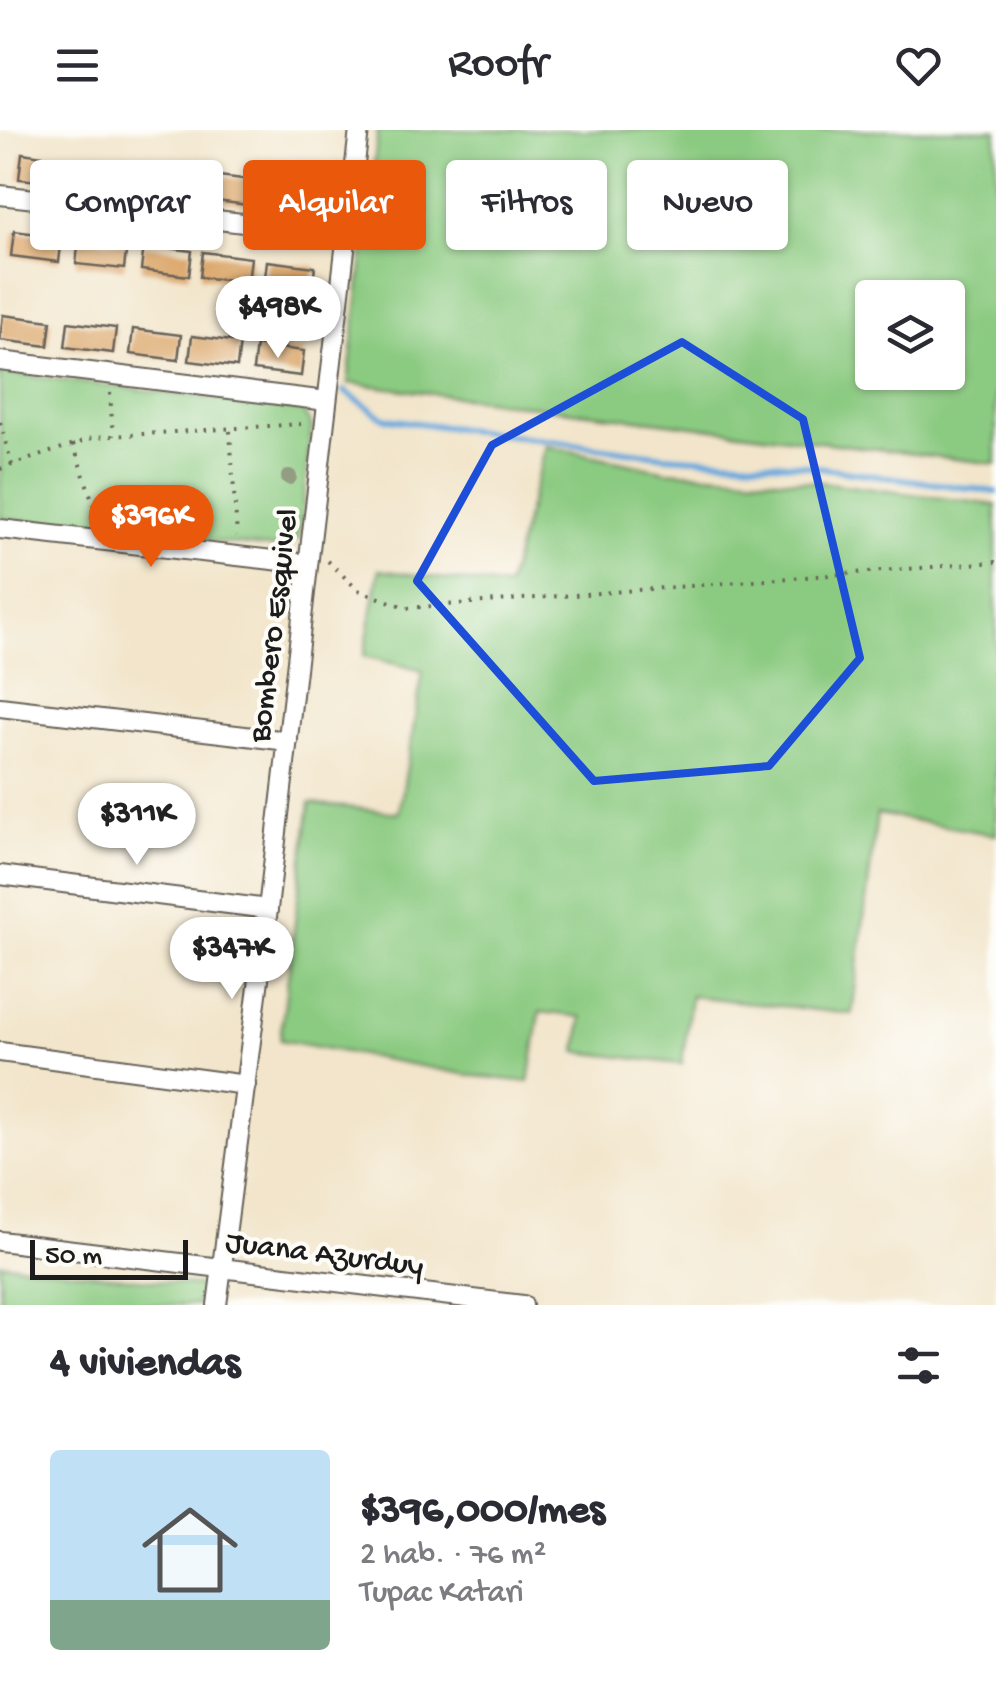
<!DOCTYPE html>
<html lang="es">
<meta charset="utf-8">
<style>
:root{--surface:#fff;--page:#f2f2f3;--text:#2b2b33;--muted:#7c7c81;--accent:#ea580c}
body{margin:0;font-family:"Gochi Hand",sans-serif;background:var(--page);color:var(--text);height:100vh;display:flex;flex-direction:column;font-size:38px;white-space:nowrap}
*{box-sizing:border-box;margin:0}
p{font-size:32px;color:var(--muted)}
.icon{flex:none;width:55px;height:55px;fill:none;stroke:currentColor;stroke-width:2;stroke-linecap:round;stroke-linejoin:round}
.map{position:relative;height:1175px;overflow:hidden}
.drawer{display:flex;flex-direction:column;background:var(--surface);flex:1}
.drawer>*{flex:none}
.hud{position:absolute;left:30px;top:30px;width:938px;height:90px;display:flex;gap:20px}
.controls{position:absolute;left:855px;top:150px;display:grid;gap:20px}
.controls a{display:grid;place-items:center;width:110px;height:110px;border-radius:10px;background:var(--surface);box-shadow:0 2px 8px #0004;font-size:50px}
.scale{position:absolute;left:30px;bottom:25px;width:158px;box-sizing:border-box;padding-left:10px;border:5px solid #1c1c1c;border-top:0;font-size:28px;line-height:35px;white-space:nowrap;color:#1c1c1c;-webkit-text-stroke:8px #fdfcf7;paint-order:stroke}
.price{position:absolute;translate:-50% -85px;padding:0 22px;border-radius:35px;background:#fff;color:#222;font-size:32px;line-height:65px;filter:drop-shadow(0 2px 5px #0008)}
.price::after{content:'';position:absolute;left:50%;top:60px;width:30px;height:22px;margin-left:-15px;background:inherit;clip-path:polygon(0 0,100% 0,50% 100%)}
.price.selected{background:var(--accent);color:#fff}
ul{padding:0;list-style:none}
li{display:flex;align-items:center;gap:30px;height:250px;padding:0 50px}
li span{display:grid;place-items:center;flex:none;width:280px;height:200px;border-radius:10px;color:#555}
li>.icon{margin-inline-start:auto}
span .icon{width:120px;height:120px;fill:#fffc;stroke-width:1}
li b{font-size:42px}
h2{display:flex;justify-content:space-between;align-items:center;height:120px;padding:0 50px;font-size:42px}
.chip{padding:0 35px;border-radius:10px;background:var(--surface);box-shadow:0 2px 8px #0004;font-size:35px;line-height:90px}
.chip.selected{background:var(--accent);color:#fff}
header{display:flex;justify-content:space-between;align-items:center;height:130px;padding:0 50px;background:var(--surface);font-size:45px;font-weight:600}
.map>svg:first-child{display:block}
.green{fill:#8bca81;stroke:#54734e;stroke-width:2.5;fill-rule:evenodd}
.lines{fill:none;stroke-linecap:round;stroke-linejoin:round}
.stream{stroke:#68a9dc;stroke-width:6}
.building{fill:#dca76c}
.minor-casing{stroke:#676259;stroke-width:22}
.path{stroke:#676259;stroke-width:4;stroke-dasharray:2.5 8;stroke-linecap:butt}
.minor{stroke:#fff;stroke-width:18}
.tree{fill:#949d81}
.marked{fill:none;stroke:#1d4ed8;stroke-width:8;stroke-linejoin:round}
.labels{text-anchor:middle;stroke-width:8;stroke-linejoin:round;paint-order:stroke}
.street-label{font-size:32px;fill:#1c1c1c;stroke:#fdfcf7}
</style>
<header><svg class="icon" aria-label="menu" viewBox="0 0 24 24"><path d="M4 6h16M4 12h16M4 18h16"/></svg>Roofr<svg class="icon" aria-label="heart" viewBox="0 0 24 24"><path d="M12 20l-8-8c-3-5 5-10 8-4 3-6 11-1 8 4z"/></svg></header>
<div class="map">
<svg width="996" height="1175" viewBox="0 0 996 1175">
<rect width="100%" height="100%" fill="#fdfcf7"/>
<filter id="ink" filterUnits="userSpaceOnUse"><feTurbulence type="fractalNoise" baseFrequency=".01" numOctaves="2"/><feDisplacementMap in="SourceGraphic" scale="20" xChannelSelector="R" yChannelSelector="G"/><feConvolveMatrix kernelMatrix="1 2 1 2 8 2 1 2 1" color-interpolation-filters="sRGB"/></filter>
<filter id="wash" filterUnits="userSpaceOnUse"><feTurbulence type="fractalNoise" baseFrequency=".0048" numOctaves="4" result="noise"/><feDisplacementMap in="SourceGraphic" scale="40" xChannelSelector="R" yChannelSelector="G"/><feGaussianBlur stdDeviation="2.25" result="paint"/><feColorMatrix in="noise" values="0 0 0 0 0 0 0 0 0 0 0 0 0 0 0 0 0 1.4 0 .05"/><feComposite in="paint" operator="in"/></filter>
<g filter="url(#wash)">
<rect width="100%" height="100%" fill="#f2e5cb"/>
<g class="green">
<path d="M 378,0 L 996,0 L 996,334 L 348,253 ZM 872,168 L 948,168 L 948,242 L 872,242 Z"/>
<path d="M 0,242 L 302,280 L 312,296 L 299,408 L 284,419 L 0,388 Z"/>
<path d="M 546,316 L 667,341 L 819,352 L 996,375 L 996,705 L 877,684 L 852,884 L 691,866 L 682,934 L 577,922 L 582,887 L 540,882 L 529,952 L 474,946 L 280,910 L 310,673 L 399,683 L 423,541 L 364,526 L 379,440 L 507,457 Z"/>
<path d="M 0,1133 L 203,1156 L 200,1175 L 0,1175 Z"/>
</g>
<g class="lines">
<path class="stream" d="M 344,261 L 384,288 L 395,290 L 665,326 L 802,335 L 996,362"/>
</g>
<g id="blocks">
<g class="building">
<path d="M 22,23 L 70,30 L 67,54 L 19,49 Z"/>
<path d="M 87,31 L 135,37 L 132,62 L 84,56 Z"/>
<path d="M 152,37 L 200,44 L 197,68 L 149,63 Z"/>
<path d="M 211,45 L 259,51 L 256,76 L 208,70 Z"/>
<path d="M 274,54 L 322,60 L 320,85 L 271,79 Z"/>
<path d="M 14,101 L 62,107 L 59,132 L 11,126 Z"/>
<path d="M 79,108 L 127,114 L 124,139 L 76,134 Z"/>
<path d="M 144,115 L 192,121 L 189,146 L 141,140 Z"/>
<path d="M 203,122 L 251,128 L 248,153 L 200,147 Z"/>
<path d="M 267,131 L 315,137 L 312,162 L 264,156 Z"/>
<path d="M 3,185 L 51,191 L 48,216 L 0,210 Z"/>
<path d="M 68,192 L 116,198 L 113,223 L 65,217 Z"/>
<path d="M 133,199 L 181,205 L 178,230 L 130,224 Z"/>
<path d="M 192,206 L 240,212 L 237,237 L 189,231 Z"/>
<path d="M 256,215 L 304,221 L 301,246 L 253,240 Z"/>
</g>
</g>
</g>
<g filter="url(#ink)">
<use href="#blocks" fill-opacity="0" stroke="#676259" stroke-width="2.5"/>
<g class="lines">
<g class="minor-casing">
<g id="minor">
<path d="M 0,65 L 347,105"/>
<path d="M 0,231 L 327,271"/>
<path d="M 0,399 L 308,434"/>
<path d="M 0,577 L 288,611"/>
<path d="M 0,745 L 268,779"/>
<path d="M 0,922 L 246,955"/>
<path d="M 0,1111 L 523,1175"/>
<path d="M 217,1175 L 268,779 L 359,0"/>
</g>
</g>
<g class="path">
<path d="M 110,263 L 113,306"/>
<path d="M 0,292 L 12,335"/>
<path d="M 230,301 L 237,406"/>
<path d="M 73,314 L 99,390"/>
<path d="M 0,339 L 95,307 L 301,294"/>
<path d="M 328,431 L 358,460 L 407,478 L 996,432"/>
</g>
<use href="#minor" class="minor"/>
</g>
<circle class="tree" cx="289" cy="347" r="8"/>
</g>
<path class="marked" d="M 682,212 L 803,289 L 860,528 L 769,636 L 594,651 L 417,451 L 492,315 Z"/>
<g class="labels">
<g class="street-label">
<text transform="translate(271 495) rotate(-83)" y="11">Bombero Esquivel</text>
<text transform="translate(325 1121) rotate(7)" y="11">Juana Azurduy</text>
</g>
</g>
</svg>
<div class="controls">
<a><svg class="icon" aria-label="layers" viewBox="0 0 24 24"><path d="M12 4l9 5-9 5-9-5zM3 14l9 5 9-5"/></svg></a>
</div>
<div class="scale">50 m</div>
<b class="price" style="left:278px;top:231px">$498K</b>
<b class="price selected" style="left:151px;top:440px">$396K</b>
<b class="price" style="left:137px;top:738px">$311K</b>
<b class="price" style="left:232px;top:872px">$347K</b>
<div class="hud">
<a class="chip">Comprar</a>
<a class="chip selected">Alquilar</a>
<a class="chip">Filtros</a>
<a class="chip">Nuevo</a>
</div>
</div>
<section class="drawer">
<h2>4 viviendas<svg class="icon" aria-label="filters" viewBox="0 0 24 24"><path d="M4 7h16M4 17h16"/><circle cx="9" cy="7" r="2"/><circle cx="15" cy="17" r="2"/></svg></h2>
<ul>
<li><span style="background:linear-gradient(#bfe0f5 75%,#7fa58c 0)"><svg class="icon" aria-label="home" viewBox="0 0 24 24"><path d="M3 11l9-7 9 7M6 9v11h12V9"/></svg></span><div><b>$396,000/mes</b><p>2 hab. · 76 m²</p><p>Tupac Katari</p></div></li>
</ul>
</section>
